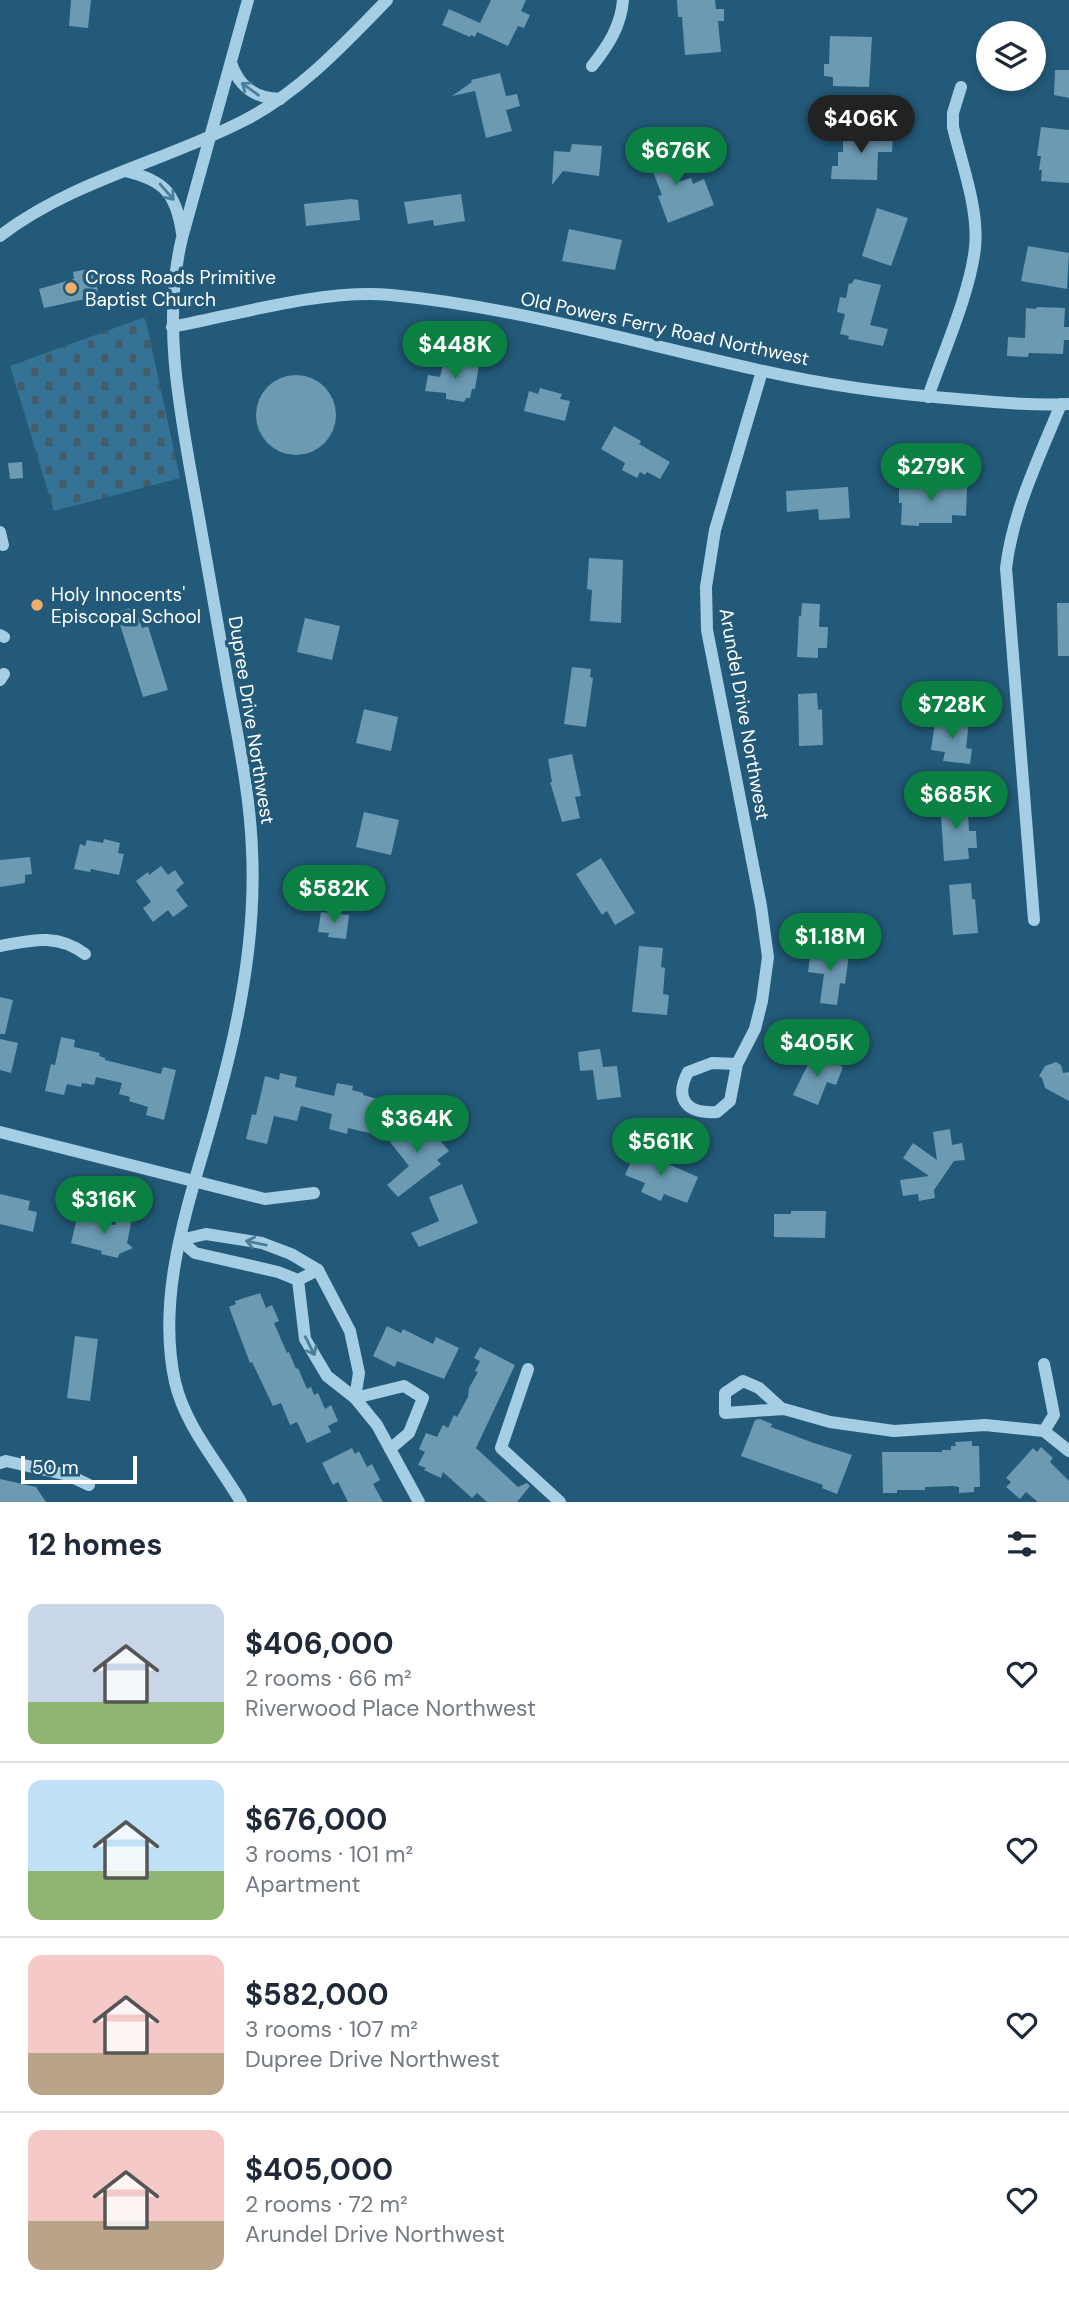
<!DOCTYPE html>
<meta charset="utf-8">
<style>
:root{--surface:#fff;--page:#f2f2f3;--text:#1f2937;--muted:#747a83;--line:#e0e1e3;--accent:#0b8043}
body{margin:0;font-family:"DM Sans",sans-serif;background:var(--page);color:var(--text);height:100vh;display:flex;flex-direction:column;font-size:26px;white-space:nowrap}
*{box-sizing:border-box;margin:0}
p{font-size:23px;color:var(--muted)}
.icon{flex:none;width:38px;height:38px;fill:none;stroke:currentColor;stroke-width:2;stroke-linecap:round;stroke-linejoin:round}
.map{position:relative;height:1502px;overflow:hidden}
.drawer{display:flex;flex-direction:column;background:var(--surface);flex:1}
.drawer>*{flex:none}
.fabs{position:absolute;left:976px;top:21px;display:grid;gap:14px}
.fabs a{display:grid;place-items:center;width:70px;height:70px;border-radius:50%;background:var(--surface);box-shadow:0 4px 10px #0003;font-size:35px}
.scale{position:absolute;left:21px;bottom:18px;width:116px;box-sizing:border-box;padding-left:7px;border:4px solid #fff;border-top:0;font-size:19px;line-height:24px;white-space:nowrap;color:#fff;-webkit-text-stroke:5px #235a79;paint-order:stroke}
.price{position:absolute;translate:-50% -60px;padding:0 16px;border-radius:24px;background:var(--accent);color:#fff;font-size:23px;line-height:46px;filter:drop-shadow(0 2px 4px #0008)}
.price::after{content:'';position:absolute;left:50%;top:42px;width:21px;height:16px;margin-left:-10px;background:inherit;clip-path:polygon(0 0,100% 0,50% 100%)}
.price.on{background:#222;color:#fff}
ul{padding:0;list-style:none}
li{display:flex;align-items:center;gap:21px;height:175px;padding:0 28px}
li+li{border-top:2px solid var(--line)}
li span{display:grid;place-items:center;flex:none;width:196px;height:140px;border-radius:14px;color:#555}
li>.icon{margin-inline-start:auto}
span .icon{width:84px;height:84px;fill:#fffc;stroke-width:1}
li b{font-size:30px}
h2{display:flex;justify-content:space-between;align-items:center;height:84px;padding:0 28px;font-size:30px}
.map>svg:first-child{display:block}
.cemetery{fill:url(#cemetery-stones)}
.building{fill:#6c9ab3}
.lines{fill:none;stroke-linecap:round;stroke-linejoin:round}
.minor{stroke:#a5cee4;stroke-width:12}
.oneway{stroke:#4a7d99}
.poi-dot{fill:#efae69;stroke:#235a79;stroke-width:2.5}
.labels{text-anchor:middle;stroke-width:7;stroke-linejoin:round;paint-order:stroke}
.poi-label{font-size:19px;fill:#fff;stroke:#235a79;text-anchor:start}
.street-label{font-size:19px;fill:#fff;stroke:#235a79}
</style>
<div class="map">
<svg width="1069" height="1502" viewBox="0 0 1069 1502">
<defs>
<pattern id="cemetery-stones" width="16" height="16" patternUnits="userSpaceOnUse" patternTransform="scale(1.75)"><rect width="16" height="16" fill="#347395"/><path d="M2 7V4a2 2 0 0 1 4 0v3zM10 15v-3a2 2 0 0 1 4 0v3z" fill="#425c69"/></pattern>
</defs>
<rect width="100%" height="100%" fill="#235a79"/>
<path class="cemetery" d="M 145,317 L 180,478 L 54,511 L 10,366 Z"/>
<g class="building">
<path d="M 71,0 L 91,0 L 88,28 L 69,26 Z"/>
<path d="M 491,0 L 526,0 L 521,11 L 530,15 L 524,28 L 518,26 L 508,46 L 477,32 L 475,37 L 471,35 L 470,37 L 442,25 L 449,9 L 480,23 Z"/>
<path d="M 677,0 L 715,0 L 716,9 L 724,9 L 724,21 L 718,21 L 721,52 L 685,55 L 682,17 L 678,17 Z"/>
<path d="M 830,36 L 872,37 L 869,87 L 833,86 L 833,77 L 824,76 L 824,64 L 829,64 Z"/>
<path d="M 1055,70 L 1069,70 L 1069,98 L 1054,95 Z"/>
<path d="M 500,73 L 506,96 L 517,94 L 520,106 L 506,110 L 512,131 L 486,138 L 475,91 L 452,96 L 472,82 L 471,80 Z"/>
<path d="M 1041,127 L 1069,130 L 1069,183 L 1041,181 L 1042,170 L 1039,170 L 1041,156 L 1037,156 Z"/>
<path d="M 843,132 L 893,133 L 892,152 L 878,152 L 877,180 L 831,179 L 832,166 L 838,166 L 838,152 L 843,152 Z"/>
<path d="M 664,142 L 678,182 L 691,178 L 693,184 L 704,179 L 714,205 L 668,223 L 658,196 L 662,195 L 644,149 Z"/>
<path d="M 572,144 L 602,146 L 599,176 L 563,171 L 552,185 L 554,151 L 570,152 Z"/>
<path d="M 461,194 L 465,221 L 434,226 L 433,220 L 408,224 L 404,202 Z"/>
<path d="M 351,199 L 358,200 L 360,220 L 306,226 L 304,204 Z"/>
<path d="M 877,208 L 908,218 L 891,266 L 862,256 Z"/>
<path d="M 569,229 L 622,240 L 615,270 L 562,261 Z"/>
<path d="M 1028,246 L 1069,253 L 1067,289 L 1021,281 Z"/>
<path d="M 93,268 L 99,296 L 44,308 L 39,289 L 74,279 L 73,272 Z"/>
<path d="M 855,279 L 881,285 L 870,325 L 888,329 L 883,346 L 848,339 L 849,336 L 840,334 L 845,314 L 837,312 L 840,297 L 846,298 L 849,283 L 851,284 Z"/>
<path d="M 1037,307 L 1065,308 L 1064,327 L 1069,327 L 1069,340 L 1064,340 L 1063,354 L 1029,353 L 1028,357 L 1007,356 L 1008,337 L 1025,338 L 1026,308 L 1036,309 Z"/>
<path d="M 444,360 L 479,365 L 475,389 L 472,389 L 470,398 L 466,398 L 464,402 L 446,399 L 446,393 L 425,391 L 428,375 L 440,377 Z"/>
<circle cx="296" cy="415" r="40"/>
<path d="M 540,388 L 562,394 L 560,399 L 570,401 L 565,421 L 524,411 L 529,391 L 538,394 Z"/>
<path d="M 614,426 L 641,441 L 639,444 L 670,462 L 660,479 L 647,472 L 645,475 L 640,472 L 637,478 L 622,470 L 625,463 L 601,449 Z"/>
<path d="M 22,462 L 23,478 L 10,479 L 8,463 Z"/>
<path d="M 899,483 L 967,487 L 966,516 L 952,515 L 952,523 L 919,523 L 919,526 L 901,525 L 902,503 L 899,503 Z"/>
<path d="M 848,487 L 850,518 L 819,520 L 818,509 L 787,512 L 786,491 Z"/>
<path d="M 589,558 L 623,560 L 621,623 L 590,621 L 592,590 L 587,589 Z"/>
<path d="M 802,603 L 820,604 L 819,627 L 828,627 L 827,648 L 818,648 L 818,658 L 797,657 L 799,616 L 801,616 Z"/>
<path d="M 1057,603 L 1069,603 L 1069,656 L 1058,656 Z"/>
<path d="M 135,607 L 142,628 L 148,626 L 168,690 L 143,697 L 116,612 Z"/>
<path d="M 305,618 L 340,626 L 332,660 L 297,652 Z"/>
<path d="M 572,667 L 591,669 L 590,677 L 593,678 L 586,727 L 564,724 Z"/>
<path d="M 817,693 L 818,710 L 822,709 L 823,745 L 799,746 L 798,694 Z"/>
<path d="M 364,709 L 398,717 L 391,751 L 356,743 Z"/>
<path d="M 952,720 L 969,722 L 966,748 L 972,749 L 970,764 L 943,761 L 945,752 L 931,750 L 935,722 L 951,724 Z"/>
<path d="M 572,754 L 581,796 L 575,797 L 580,818 L 562,822 L 550,782 L 552,782 L 548,759 Z"/>
<path d="M 967,800 L 969,831 L 976,831 L 977,848 L 968,848 L 969,859 L 944,861 L 940,801 Z"/>
<path d="M 364,812 L 399,820 L 391,855 L 356,847 Z"/>
<path d="M 104,839 L 120,843 L 118,853 L 124,854 L 119,875 L 91,869 L 90,872 L 74,869 L 80,844 L 85,846 L 87,840 L 103,843 Z"/>
<path d="M 30,857 L 32,874 L 25,875 L 25,883 L 0,887 L 0,860 Z"/>
<path d="M 601,858 L 635,913 L 615,925 L 607,911 L 602,915 L 576,874 Z"/>
<path d="M 161,866 L 168,875 L 175,870 L 184,883 L 176,890 L 188,906 L 173,917 L 168,910 L 153,922 L 143,908 L 151,902 L 136,881 L 148,872 L 149,875 Z"/>
<path d="M 971,883 L 972,899 L 975,899 L 978,933 L 953,935 L 949,885 Z"/>
<path d="M 321,912 L 349,915 L 346,939 L 328,937 L 329,933 L 318,932 Z"/>
<path d="M 639,946 L 663,948 L 661,967 L 665,968 L 663,994 L 669,995 L 667,1015 L 632,1012 Z"/>
<path d="M 811,950 L 849,955 L 845,984 L 840,983 L 837,1005 L 820,1003 L 824,974 L 808,972 Z"/>
<path d="M 0,997 L 13,1000 L 5,1034 L 0,1034 Z"/>
<path d="M 61,1037 L 75,1040 L 74,1047 L 100,1053 L 99,1056 L 105,1058 L 105,1060 L 161,1074 L 163,1067 L 176,1070 L 164,1120 L 146,1115 L 148,1107 L 129,1101 L 130,1097 L 119,1094 L 122,1083 L 96,1077 L 94,1085 L 82,1083 L 81,1087 L 67,1084 L 64,1095 L 45,1091 L 51,1064 L 55,1065 Z"/>
<path d="M 0,1039 L 18,1043 L 11,1073 L 0,1070 Z"/>
<path d="M 600,1049 L 603,1067 L 617,1066 L 621,1097 L 597,1100 L 593,1070 L 580,1071 L 578,1052 Z"/>
<path d="M 813,1054 L 843,1067 L 836,1085 L 827,1082 L 818,1105 L 793,1095 Z"/>
<path d="M 1056,1062 L 1061,1065 L 1063,1073 L 1069,1072 L 1069,1101 L 1045,1088 L 1042,1078 L 1039,1076 L 1045,1066 Z"/>
<path d="M 280,1073 L 297,1077 L 295,1087 L 334,1096 L 337,1083 L 353,1086 L 352,1090 L 363,1093 L 363,1095 L 385,1101 L 377,1135 L 348,1128 L 347,1134 L 329,1129 L 332,1114 L 301,1106 L 297,1121 L 274,1116 L 267,1144 L 246,1139 L 252,1114 L 256,1115 L 265,1076 L 279,1080 Z"/>
<path d="M 421,1118 L 449,1151 L 437,1160 L 441,1164 L 398,1197 L 387,1185 L 409,1166 L 390,1142 Z"/>
<path d="M 950,1129 L 952,1145 L 962,1143 L 965,1160 L 954,1161 L 934,1190 L 935,1198 L 919,1201 L 918,1194 L 903,1196 L 900,1180 L 929,1176 L 903,1158 L 913,1143 L 937,1160 L 933,1132 Z"/>
<path d="M 636,1150 L 698,1177 L 687,1203 L 664,1194 L 661,1201 L 641,1192 L 645,1183 L 625,1175 Z"/>
<path d="M 462,1184 L 478,1223 L 419,1247 L 411,1233 L 439,1221 L 429,1197 Z"/>
<path d="M 0,1194 L 30,1201 L 28,1210 L 37,1212 L 33,1232 L 0,1224 Z"/>
<path d="M 791,1211 L 826,1211 L 825,1238 L 774,1237 L 774,1214 L 791,1214 Z"/>
<path d="M 118,1215 L 132,1219 L 127,1243 L 133,1248 L 119,1254 L 118,1258 L 101,1254 L 102,1251 L 71,1243 L 77,1218 L 115,1225 Z"/>
<path d="M 260,1293 L 266,1308 L 272,1305 L 279,1321 L 274,1323 L 287,1353 L 289,1352 L 296,1369 L 298,1368 L 307,1389 L 311,1387 L 314,1395 L 318,1393 L 325,1409 L 331,1405 L 338,1421 L 328,1426 L 331,1432 L 307,1443 L 297,1422 L 290,1425 L 281,1403 L 273,1406 L 252,1362 L 250,1363 L 229,1307 L 236,1304 L 235,1301 Z"/>
<path d="M 387,1326 L 401,1333 L 403,1329 L 433,1344 L 436,1337 L 459,1348 L 444,1379 L 397,1361 L 395,1367 L 373,1356 Z"/>
<path d="M 75,1336 L 98,1339 L 90,1401 L 67,1398 Z"/>
<path d="M 480,1347 L 515,1365 L 476,1448 L 518,1487 L 527,1483 L 530,1486 L 517,1502 L 487,1502 L 477,1493 L 472,1498 L 443,1472 L 441,1478 L 424,1470 L 426,1468 L 418,1465 L 425,1452 L 419,1449 L 426,1433 L 437,1437 L 443,1425 L 448,1428 L 454,1415 L 457,1417 L 468,1397 L 469,1388 L 478,1372 L 475,1371 L 480,1361 L 474,1358 Z"/>
<path d="M 760,1419 L 772,1424 L 771,1427 L 811,1442 L 852,1455 L 837,1494 L 822,1488 L 823,1485 L 741,1456 L 755,1420 Z"/>
<path d="M 972,1441 L 972,1446 L 979,1446 L 980,1487 L 974,1487 L 974,1492 L 959,1493 L 959,1487 L 953,1486 L 925,1487 L 925,1490 L 897,1490 L 897,1493 L 883,1493 L 882,1452 L 942,1452 L 942,1450 L 951,1450 L 951,1446 L 956,1446 L 955,1442 Z"/>
<path d="M 1041,1447 L 1053,1458 L 1050,1462 L 1069,1481 L 1069,1502 L 1038,1502 L 1026,1492 L 1020,1499 L 1006,1487 L 1011,1482 L 1006,1478 L 1033,1448 L 1037,1452 Z"/>
<path d="M 352,1448 L 355,1454 L 359,1451 L 367,1467 L 372,1464 L 380,1480 L 373,1484 L 383,1502 L 348,1502 L 338,1482 L 333,1485 L 322,1463 Z"/>
<path d="M 0,1479 L 36,1487 L 46,1502 L 0,1502 Z"/>
</g>
<g class="lines">
<g class="minor">
<path d="M 231,63 C 239,87 255,98 280,99"/>
<path d="M 592,66 C 608,46 621,26 623,0"/>
<path d="M 125,171 C 164,180 176,193 182,233"/>
<path d="M 0,236 C 73,180 164,162 245,120 C 301,91 343,45 387,0"/>
<path d="M 172,327 C 239,314 324,289 391,295 C 516,307 637,343 759,370 C 824,385 891,394 958,399 C 994,402 1033,406 1069,404"/>
<path d="M 928,397 C 943,353 970,293 975,248 C 979,209 962,165 953,127 L 953,113 L 961,87"/>
<path d="M 0,532 L 3,545"/>
<path d="M 0,635 L 4,637"/>
<path d="M 0,680 L 4,674"/>
<path d="M 1034,920 L 1006,568 C 1013,510 1039,458 1061,404"/>
<path d="M 0,946 C 32,940 57,933 85,954"/>
<path d="M 737,1064 L 712,1063 L 688,1072 C 673,1101 689,1114 717,1112 L 730,1101 L 737,1064 L 755,1029 L 762,1001 L 768,957 L 761,906 L 707,630 L 706,587 L 715,530 L 762,371"/>
<path d="M 0,1132 L 265,1199 L 314,1193"/>
<path d="M 180,1240 L 206,1234 L 262,1243 L 291,1254 L 318,1270 L 350,1331 L 359,1373 L 355,1398"/>
<path d="M 180,1240 L 195,1253 L 278,1272 L 298,1280 L 318,1270"/>
<path d="M 298,1280 L 305,1339 L 327,1376 L 355,1398 L 377,1425 L 419,1502"/>
<path d="M 1044,1364 L 1054,1415 L 1044,1431"/>
<path d="M 528,1369 L 501,1448 L 560,1502"/>
<path d="M 355,1398 L 404,1386 L 423,1398 L 409,1433 L 390,1449"/>
<path d="M 782,1409 L 759,1388 L 743,1381 L 725,1393 L 725,1413 L 784,1409 L 830,1422 L 894,1431 L 985,1425 L 1044,1431 L 1069,1451"/>
<path d="M 0,1463 L 6,1461 L 68,1475 L 89,1485"/>
<path d="M 241,1502 C 218,1462 186,1428 175,1382 C 154,1286 195,1188 219,1095 C 240,1019 256,930 252,850 C 250,796 239,743 229,689 C 217,622 206,556 194,490 C 179,407 162,320 182,238 L 248,0"/>
</g>
</g>
<defs><path id="oneway-shaft" d="M-6 0H5M1.5-3L5.5 0L1.5 3" fill="none" stroke-width="1.6" stroke-linecap="round" stroke-linejoin="round" transform="scale(1.75)"/></defs>
<g class="oneway">
<use href="#oneway-shaft" transform="translate(250 89) rotate(-144)"/>
<use href="#oneway-shaft" transform="translate(167 192) rotate(49)"/>
<use href="#oneway-shaft" transform="translate(256 1243) rotate(-168)"/>
<use href="#oneway-shaft" transform="translate(310 1346) rotate(63)"/>
</g>
<g class="poi-dot">
<circle cx="71" cy="288" r="7"/>
<circle cx="37" cy="605" r="7"/>
</g>
<g class="labels">
<g class="poi-label">
<text x="85" y="284">Cross Roads Primitive<tspan x="85" dy="22">Baptist Church</tspan></text>
<text x="51" y="601">Holy Innocents'<tspan x="51" dy="22">Episcopal School</tspan></text>
</g>
<g class="street-label">
<text transform="translate(665 328) rotate(12)" y="7">Old Powers Ferry Road Northwest</text>
<text transform="translate(745 714) rotate(80)" y="7">Arundel Drive Northwest</text>
<text transform="translate(252 720) rotate(81)" y="7">Dupree Drive Northwest</text>
</g>
</g>
</svg>
<div class="fabs">
<a><svg class="icon" aria-label="layers" viewBox="0 0 24 24"><path d="M12 4l9 5-9 5-9-5zM3 14l9 5 9-5"/></svg></a>
</div>
<div class="scale">50 m</div>
<b class="price on" style="left:861px;top:155px">$406K</b>
<b class="price" style="left:676px;top:187px">$676K</b>
<b class="price" style="left:455px;top:381px">$448K</b>
<b class="price" style="left:931px;top:503px">$279K</b>
<b class="price" style="left:952px;top:741px">$728K</b>
<b class="price" style="left:956px;top:831px">$685K</b>
<b class="price" style="left:334px;top:925px">$582K</b>
<b class="price" style="left:830px;top:973px">$1.18M</b>
<b class="price" style="left:817px;top:1079px">$405K</b>
<b class="price" style="left:417px;top:1155px">$364K</b>
<b class="price" style="left:661px;top:1178px">$561K</b>
<b class="price" style="left:104px;top:1236px">$316K</b>
</div>
<section class="drawer">
<h2>12 homes<svg class="icon" aria-label="filters" viewBox="0 0 24 24"><path d="M4 7h16M4 17h16"/><circle cx="9" cy="7" r="2"/><circle cx="15" cy="17" r="2"/></svg></h2>
<ul>
<li><span style="background:linear-gradient(#c9d6e8 70%,#8fb573 0)"><svg class="icon" aria-label="home" viewBox="0 0 24 24"><path d="M3 11l9-7 9 7M6 9v11h12V9"/></svg></span><div><b>$406,000</b><p>2 rooms · 66 m²</p><p>Riverwood Place Northwest</p></div><svg class="icon" aria-label="heart" viewBox="0 0 24 24"><path d="M12 20l-8-8c-3-5 5-10 8-4 3-6 11-1 8 4z"/></svg></li>
<li><span style="background:linear-gradient(#bfe0f5 65%,#8fb573 0)"><svg class="icon" aria-label="home" viewBox="0 0 24 24"><path d="M3 11l9-7 9 7M6 9v11h12V9"/></svg></span><div><b>$676,000</b><p>3 rooms · 101 m²</p><p>Apartment</p></div><svg class="icon" aria-label="heart" viewBox="0 0 24 24"><path d="M12 20l-8-8c-3-5 5-10 8-4 3-6 11-1 8 4z"/></svg></li>
<li><span style="background:linear-gradient(#f6c9c9 70%,#b9a48a 0)"><svg class="icon" aria-label="home" viewBox="0 0 24 24"><path d="M3 11l9-7 9 7M6 9v11h12V9"/></svg></span><div><b>$582,000</b><p>3 rooms · 107 m²</p><p>Dupree Drive Northwest</p></div><svg class="icon" aria-label="heart" viewBox="0 0 24 24"><path d="M12 20l-8-8c-3-5 5-10 8-4 3-6 11-1 8 4z"/></svg></li>
<li><span style="background:linear-gradient(#f6c9c9 65%,#b9a48a 0)"><svg class="icon" aria-label="home" viewBox="0 0 24 24"><path d="M3 11l9-7 9 7M6 9v11h12V9"/></svg></span><div><b>$405,000</b><p>2 rooms · 72 m²</p><p>Arundel Drive Northwest</p></div><svg class="icon" aria-label="heart" viewBox="0 0 24 24"><path d="M12 20l-8-8c-3-5 5-10 8-4 3-6 11-1 8 4z"/></svg></li>
</ul>
</section>
